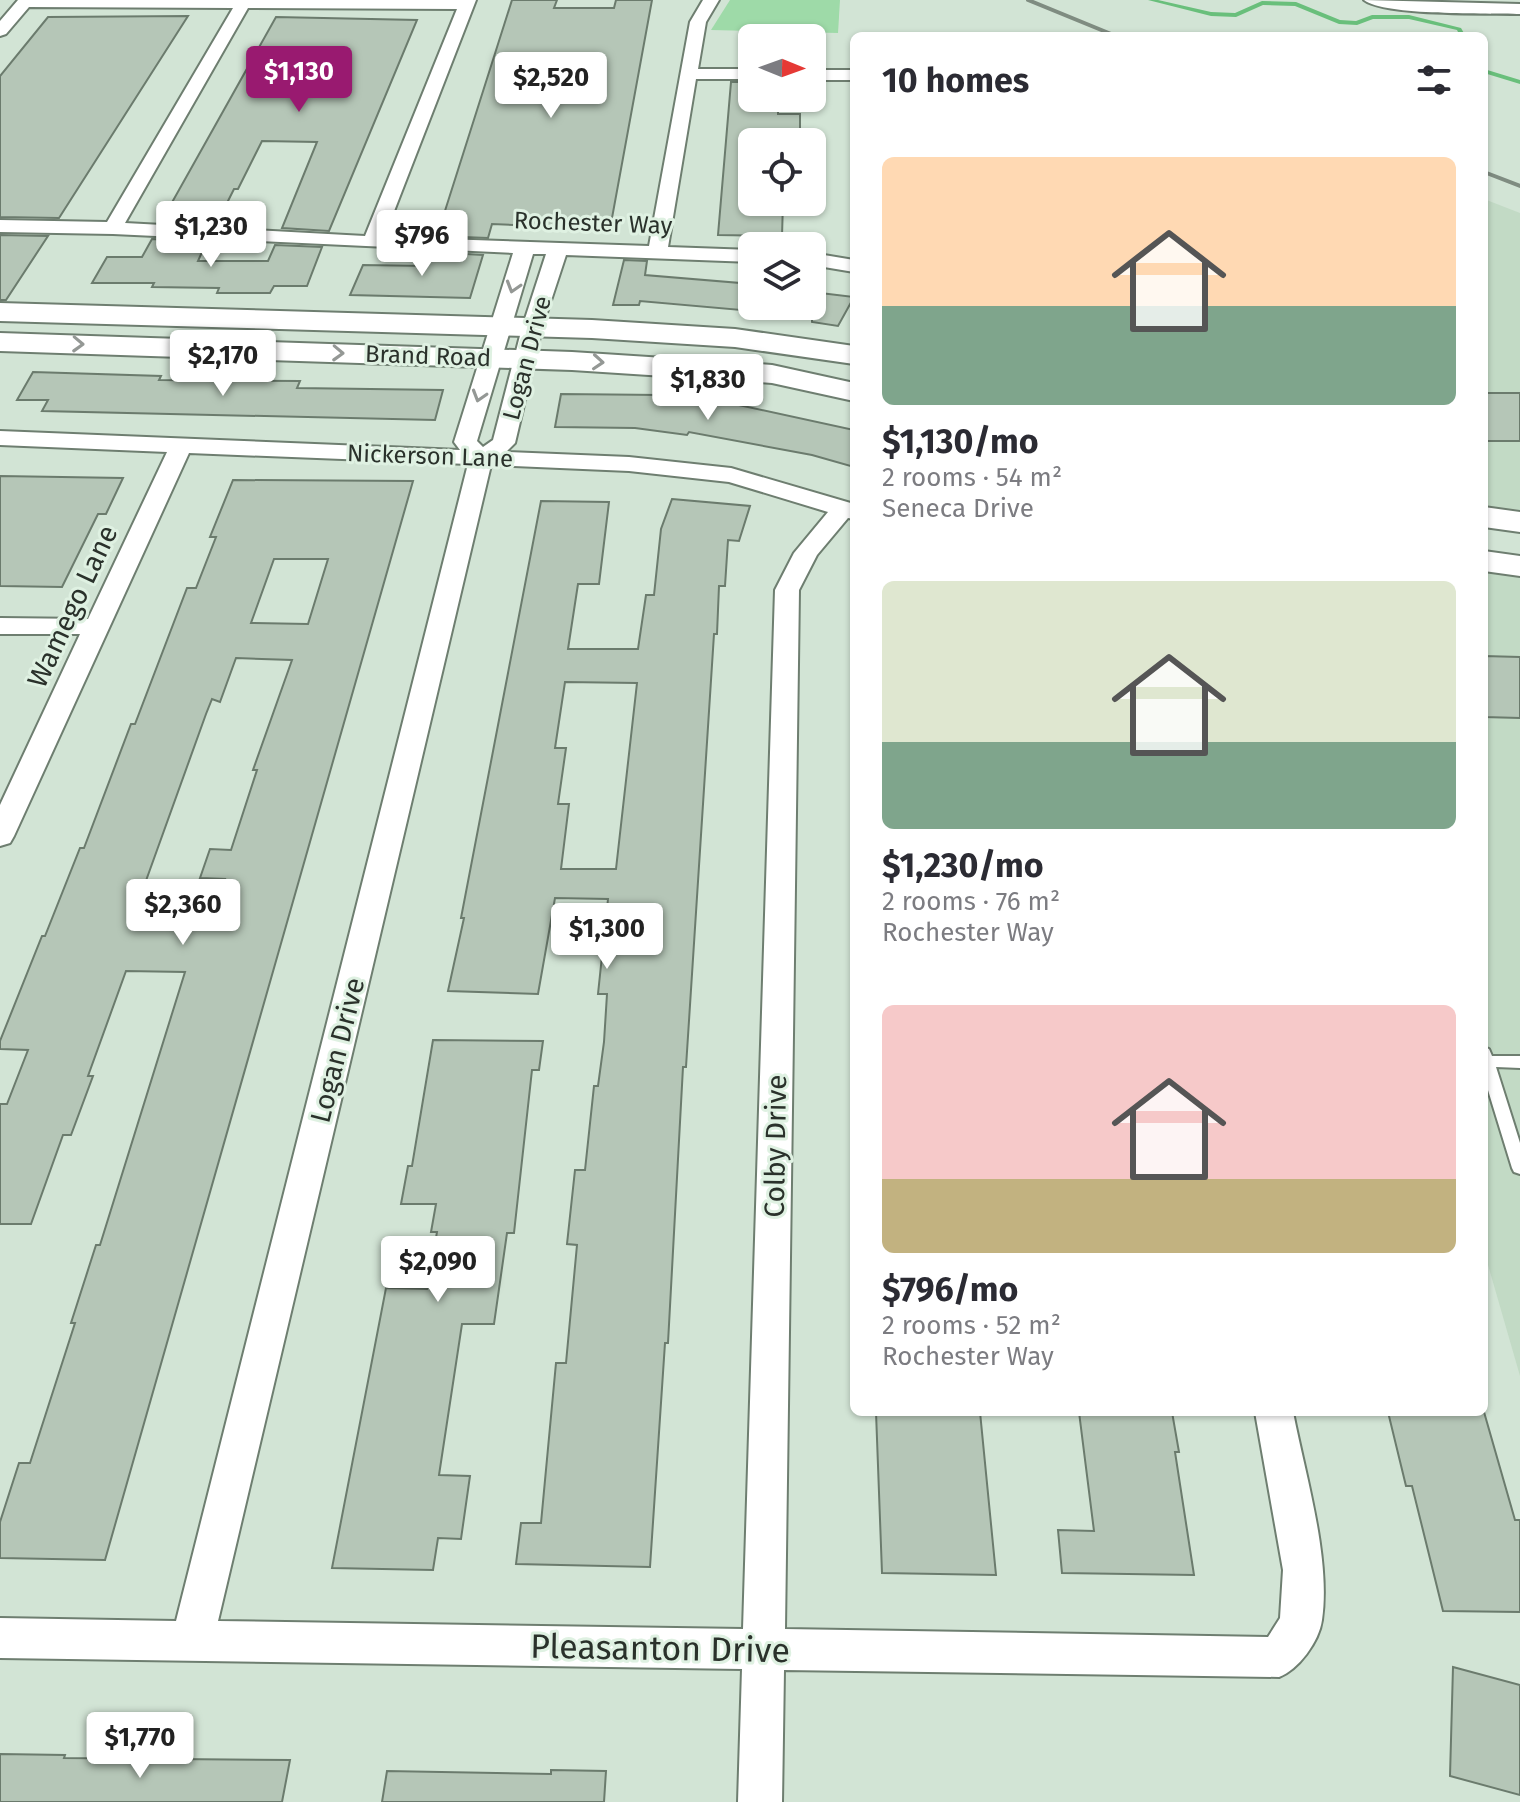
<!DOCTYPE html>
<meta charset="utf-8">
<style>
:root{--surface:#fff;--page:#f7f7f7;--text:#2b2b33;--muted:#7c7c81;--accent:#991a70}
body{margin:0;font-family:"Fira Sans",sans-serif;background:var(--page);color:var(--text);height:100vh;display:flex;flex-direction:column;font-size:30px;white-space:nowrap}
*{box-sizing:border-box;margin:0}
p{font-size:26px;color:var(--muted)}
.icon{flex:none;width:44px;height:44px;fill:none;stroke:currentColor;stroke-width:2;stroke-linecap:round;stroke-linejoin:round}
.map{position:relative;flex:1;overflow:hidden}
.details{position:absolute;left:850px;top:32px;width:638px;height:1384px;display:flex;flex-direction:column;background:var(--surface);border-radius:12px;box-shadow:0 2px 6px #0004}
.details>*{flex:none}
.needle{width:52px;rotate:91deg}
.fabs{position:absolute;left:738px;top:24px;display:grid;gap:16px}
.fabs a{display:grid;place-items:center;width:88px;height:88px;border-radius:12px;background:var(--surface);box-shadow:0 2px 6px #0004;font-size:40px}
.price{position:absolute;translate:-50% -68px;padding:0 18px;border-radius:8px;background:#fff;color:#222;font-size:26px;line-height:52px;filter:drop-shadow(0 2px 4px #0008)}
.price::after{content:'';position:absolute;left:50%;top:48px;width:24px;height:18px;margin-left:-12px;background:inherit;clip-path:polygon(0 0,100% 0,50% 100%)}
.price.selected{background:var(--accent);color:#fff}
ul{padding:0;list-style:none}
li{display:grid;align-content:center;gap:16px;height:424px;padding:0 32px}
li span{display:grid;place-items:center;height:248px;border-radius:12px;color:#555}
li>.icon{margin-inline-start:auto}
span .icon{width:144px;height:144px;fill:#fffc;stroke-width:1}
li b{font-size:34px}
h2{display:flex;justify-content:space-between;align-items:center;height:96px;padding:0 32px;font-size:34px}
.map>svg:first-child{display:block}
.built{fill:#c2dac5}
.green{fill:#9edaa8}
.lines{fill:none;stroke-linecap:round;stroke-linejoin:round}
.stream{fill:#69bf7b;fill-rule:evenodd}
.building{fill:#b5c6b7;stroke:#6b7b6d;stroke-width:2;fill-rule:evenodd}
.lane-casing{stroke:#6e7e70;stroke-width:4}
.street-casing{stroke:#6e7e70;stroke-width:4}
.secondary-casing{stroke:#6e7e70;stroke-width:4}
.lane{fill:#fff;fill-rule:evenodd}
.street{fill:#fff;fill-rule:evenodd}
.secondary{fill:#fff;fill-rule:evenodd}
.rail{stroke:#7f8c81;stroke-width:4}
.oneway{stroke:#949895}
.labels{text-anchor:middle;stroke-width:6;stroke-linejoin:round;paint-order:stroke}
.far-street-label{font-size:24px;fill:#2a312b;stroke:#dff1e2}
.street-label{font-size:28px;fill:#2a312b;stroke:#dff1e2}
.near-street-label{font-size:34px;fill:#2a312b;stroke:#dff1e2}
</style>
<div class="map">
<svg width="1520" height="1802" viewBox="0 0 1520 1802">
<rect width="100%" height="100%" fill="#d2e4d5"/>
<g class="built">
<path d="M 1484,199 L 1520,213 L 1520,510 L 1484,507 Z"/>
<path d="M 1484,571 L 1520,574 L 1520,1376 L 1484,1251 Z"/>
</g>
<path class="green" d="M 730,0 L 840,0 L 838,33 L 711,30 Z"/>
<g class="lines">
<g class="stream">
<path d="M 1148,0 L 1158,0 L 1211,12 L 1235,13 L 1262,1 L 1296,2 L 1340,20 L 1356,21 L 1372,15 L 1409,15 L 1461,28 L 1465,35 L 1456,36 L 1459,34 L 1457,30 L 1409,19 L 1373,19 L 1357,25 L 1339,24 L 1295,6 L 1263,5 L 1236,17 L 1211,16 Z"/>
<path d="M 1484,69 L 1520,80 L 1520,84 L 1484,73 Z"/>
</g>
</g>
<g class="building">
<path d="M 512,0 L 557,0 L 554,8 L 614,8 L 616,0 L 652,0 L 610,229 L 492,224 L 488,238 L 437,236 Z"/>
<path d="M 188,16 L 59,218 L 0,217 L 0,76 L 48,17 Z"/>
<path d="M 276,17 L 417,20 L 329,231 L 282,228 L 317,142 L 262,141 L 238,189 L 234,189 L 216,225 L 161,222 Z"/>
<path d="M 731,82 L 752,82 L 752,98 L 778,98 L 778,114 L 800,114 L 800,142 L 752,142 L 752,202 L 783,202 L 782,236 L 718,235 Z"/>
<path d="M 0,235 L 48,236 L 6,300 L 0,300 Z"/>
<path d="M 152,239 L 207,241 L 198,261 L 268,261 L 275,245 L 322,247 L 307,286 L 274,286 L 270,293 L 217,293 L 219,288 L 152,287 L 154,283 L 92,283 L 107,257 L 142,257 Z"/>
<path d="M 431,252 L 483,255 L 470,298 L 350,295 L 363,265 L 426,266 Z"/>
<path d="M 624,260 L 647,261 L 645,275 L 752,284 L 752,311 L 640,301 L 639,305 L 613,305 Z"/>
<path d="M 812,292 L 854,297 L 838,326 L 812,322 Z"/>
<path d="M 33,372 L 161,376 L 159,380 L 300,381 L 297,388 L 443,390 L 435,420 L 42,411 L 48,400 L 17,400 Z"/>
<rect x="1484" y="393" width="36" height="48"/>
<path d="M 561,394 L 661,395 L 725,402 L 854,430 L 854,467 L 812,455 L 689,432 L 687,435 L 635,428 L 555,427 Z"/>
<path d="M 0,476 L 123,478 L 106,514 L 98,514 L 62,587 L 0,586 Z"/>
<path d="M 233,480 L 413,481 L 105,1560 L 0,1558 L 0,1522 L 19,1463 L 30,1463 L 75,1323 L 71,1323 L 96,1245 L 100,1245 L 185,972 L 126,971 L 88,1076 L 93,1076 L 71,1135 L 63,1135 L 31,1224 L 0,1224 L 0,1104 L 7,1104 L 28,1050 L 0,1049 L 0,1041 L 42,936 L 45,936 L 80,848 L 84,848 L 131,724 L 135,724 L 187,588 L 196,588 L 216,537 L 210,537 ZM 274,559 L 328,559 L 308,624 L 251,623 ZM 236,658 L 292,660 L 253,770 L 257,770 L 231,850 L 210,849 L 200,878 L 225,879 L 209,929 L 149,928 L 153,915 L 134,914 L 206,714 L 212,699 L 220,702 Z"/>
<path d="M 672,499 L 750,506 L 739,541 L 728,540 L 725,586 L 719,586 L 717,634 L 714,634 L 686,1067 L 683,1067 L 668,1343 L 665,1343 L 650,1567 L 516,1564 L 521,1523 L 541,1523 L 556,1363 L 566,1363 L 577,1245 L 567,1244 L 575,1170 L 585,1170 L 594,1086 L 598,1086 L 604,1042 L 607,994 L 598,994 L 608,899 L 555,898 L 538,994 L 448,991 L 464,918 L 461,918 L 541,501 L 609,502 L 599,584 L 578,584 L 568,649 L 638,649 L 646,595 L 654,595 L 661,529 ZM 565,682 L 637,683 L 616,869 L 561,869 L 569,804 L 558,804 L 566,748 L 555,748 Z"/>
<path d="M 1484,656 L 1520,657 L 1520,718 L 1484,717 Z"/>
<path d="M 433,1040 L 543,1041 L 539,1070 L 532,1070 L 514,1233 L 507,1233 L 494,1324 L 462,1324 L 439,1475 L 470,1476 L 461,1539 L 438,1538 L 433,1570 L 332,1568 L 386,1288 L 427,1289 L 437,1232 L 431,1232 L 436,1204 L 401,1204 L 408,1166 L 412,1166 Z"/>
<path d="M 876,1412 L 980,1412 L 996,1575 L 882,1573 Z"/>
<path d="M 1079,1412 L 1172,1412 L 1179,1452 L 1175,1452 L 1194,1575 L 1062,1573 L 1058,1530 L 1094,1531 Z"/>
<path d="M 1388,1412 L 1484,1412 L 1515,1520 L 1520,1520 L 1520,1612 L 1443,1611 L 1412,1486 L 1406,1486 Z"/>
<path d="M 1453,1667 L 1520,1685 L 1520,1795 L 1450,1776 Z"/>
<path d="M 0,1754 L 65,1755 L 64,1758 L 290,1760 L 282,1802 L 0,1802 Z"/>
<path d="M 551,1770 L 606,1771 L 604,1802 L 382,1802 L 387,1771 L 551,1774 Z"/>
</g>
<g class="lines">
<g class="lane-casing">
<path id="lane" d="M 1484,1047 L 1489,1049 L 1492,1056 L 1520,1056 L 1520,1068 L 1496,1067 L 1520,1143 L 1520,1174 L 1514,1172 L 1512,1168 L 1484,1077 Z"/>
</g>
<g class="street-casing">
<g id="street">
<path d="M 18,0 L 476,0 L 384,237 L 649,246 L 690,22 L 703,0 L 719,0 L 706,22 L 698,69 L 752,69 L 752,79 L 696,79 L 668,247 L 752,250 L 752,262 L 566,255 L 542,328 L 515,443 L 506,452 L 629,457 L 731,468 L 854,504 L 854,519 L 848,518 L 817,555 L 799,590 L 785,1629 L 1268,1637 L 1280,1618 L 1283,1570 L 1255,1412 L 1293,1412 C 1305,1474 1331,1558 1322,1620 C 1319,1642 1298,1670 1279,1677 L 784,1670 L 782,1802 L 738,1802 L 742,1669 L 0,1658 L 0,1618 L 176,1621 L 468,464 L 189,453 L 14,836 L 10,843 L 0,846 L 0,805 L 80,634 L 0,634 L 0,618 L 88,619 L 167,452 L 0,445 L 0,431 L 460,450 L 454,442 L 513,253 L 113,234 L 0,232 L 0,220 L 107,222 L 233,8 L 29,7 L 6,34 L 0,36 L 0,21 ZM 248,8 L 457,9 L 365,236 L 125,223 ZM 533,254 L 546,254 L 522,328 L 493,440 L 483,447 L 477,441 ZM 491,465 L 629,471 L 729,482 L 828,512 L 794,553 L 775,590 L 743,1629 L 218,1621 Z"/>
<path d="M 1364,0 L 1520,4 L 1520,14 C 1490,13 1384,16 1364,0 Z"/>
<rect x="812" y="70" width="42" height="10"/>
<path d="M 812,253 L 854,260 L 854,272 L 812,265 Z"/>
</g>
</g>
<g class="secondary-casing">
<g id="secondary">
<path d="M 0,303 L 592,320 L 735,329 L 854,346 L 854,364 L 735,347 L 592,338 L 0,321 Z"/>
<path d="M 0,333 L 572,352 L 772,365 L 854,383 L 854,401 L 772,383 L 572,370 L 0,351 Z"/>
<path d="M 1484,507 L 1520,512 L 1520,532 L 1484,527 Z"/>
<path d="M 1484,551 L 1520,556 L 1520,576 L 1484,571 Z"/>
</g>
</g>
<use href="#lane" class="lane"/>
<use href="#street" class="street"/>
<use href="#secondary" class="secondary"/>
<g class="rail">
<path d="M 1028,0 L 1116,36"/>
<path d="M 1484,172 L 1520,186"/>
</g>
</g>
<defs><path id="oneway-chevron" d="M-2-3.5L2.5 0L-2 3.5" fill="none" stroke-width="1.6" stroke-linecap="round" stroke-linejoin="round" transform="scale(2)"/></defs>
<g class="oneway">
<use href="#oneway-chevron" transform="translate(513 287) rotate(107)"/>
<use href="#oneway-chevron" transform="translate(78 344) rotate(2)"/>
<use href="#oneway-chevron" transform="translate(338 353) rotate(2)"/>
<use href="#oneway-chevron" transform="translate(598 362) rotate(4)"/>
<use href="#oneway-chevron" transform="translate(479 396) rotate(107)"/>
</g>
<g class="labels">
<g class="far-street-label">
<text transform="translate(593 223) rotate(2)" y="8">Rochester Way</text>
<text transform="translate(428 356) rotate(2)" y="8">Brand Road</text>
<text transform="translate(527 358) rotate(-75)" y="8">Logan Drive</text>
<text transform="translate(430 456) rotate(2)" y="8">Nickerson Lane</text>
</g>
<g class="street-label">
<text transform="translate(72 606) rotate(-65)" y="10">Wamego Lane</text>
<text transform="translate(337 1050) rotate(-76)" y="10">Logan Drive</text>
<text transform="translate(775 1146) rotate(-89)" y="10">Colby Drive</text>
</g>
<g class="near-street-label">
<text transform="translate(660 1648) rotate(1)" y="12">Pleasanton Drive</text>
</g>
</g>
</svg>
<div class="fabs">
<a><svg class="needle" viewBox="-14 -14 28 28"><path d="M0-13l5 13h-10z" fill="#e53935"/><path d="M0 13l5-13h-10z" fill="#7c7c81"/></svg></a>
<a><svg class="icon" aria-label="locate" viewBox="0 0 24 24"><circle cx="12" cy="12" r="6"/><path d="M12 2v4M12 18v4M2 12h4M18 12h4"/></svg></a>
<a><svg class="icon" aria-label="layers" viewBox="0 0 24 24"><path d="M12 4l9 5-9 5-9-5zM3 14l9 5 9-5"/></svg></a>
</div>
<b class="price selected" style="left:299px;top:114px">$1,130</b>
<b class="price" style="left:551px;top:120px">$2,520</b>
<b class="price" style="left:211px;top:269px">$1,230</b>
<b class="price" style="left:422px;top:278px">$796</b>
<b class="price" style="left:223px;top:398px">$2,170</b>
<b class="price" style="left:708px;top:422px">$1,830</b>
<b class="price" style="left:183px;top:947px">$2,360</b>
<b class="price" style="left:607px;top:971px">$1,300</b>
<b class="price" style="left:438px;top:1304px">$2,090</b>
<b class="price" style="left:140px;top:1780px">$1,770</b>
<section class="details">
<h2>10 homes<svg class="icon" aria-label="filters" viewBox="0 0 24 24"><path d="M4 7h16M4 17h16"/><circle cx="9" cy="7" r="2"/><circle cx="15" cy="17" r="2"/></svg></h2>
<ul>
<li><span style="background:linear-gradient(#ffd9b3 60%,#7fa58c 0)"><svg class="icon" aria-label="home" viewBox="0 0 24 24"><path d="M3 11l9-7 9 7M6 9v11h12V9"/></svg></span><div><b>$1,130/mo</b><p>2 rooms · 54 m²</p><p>Seneca Drive</p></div></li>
<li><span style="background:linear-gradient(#dfe7d0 65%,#7fa58c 0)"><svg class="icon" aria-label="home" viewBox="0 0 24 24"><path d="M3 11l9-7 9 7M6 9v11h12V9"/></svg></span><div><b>$1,230/mo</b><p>2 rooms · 76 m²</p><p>Rochester Way</p></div></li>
<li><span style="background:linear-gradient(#f6c9c9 70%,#c2b280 0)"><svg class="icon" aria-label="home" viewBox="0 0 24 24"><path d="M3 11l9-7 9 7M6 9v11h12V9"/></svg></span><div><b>$796/mo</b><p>2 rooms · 52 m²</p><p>Rochester Way</p></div></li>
</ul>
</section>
</div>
